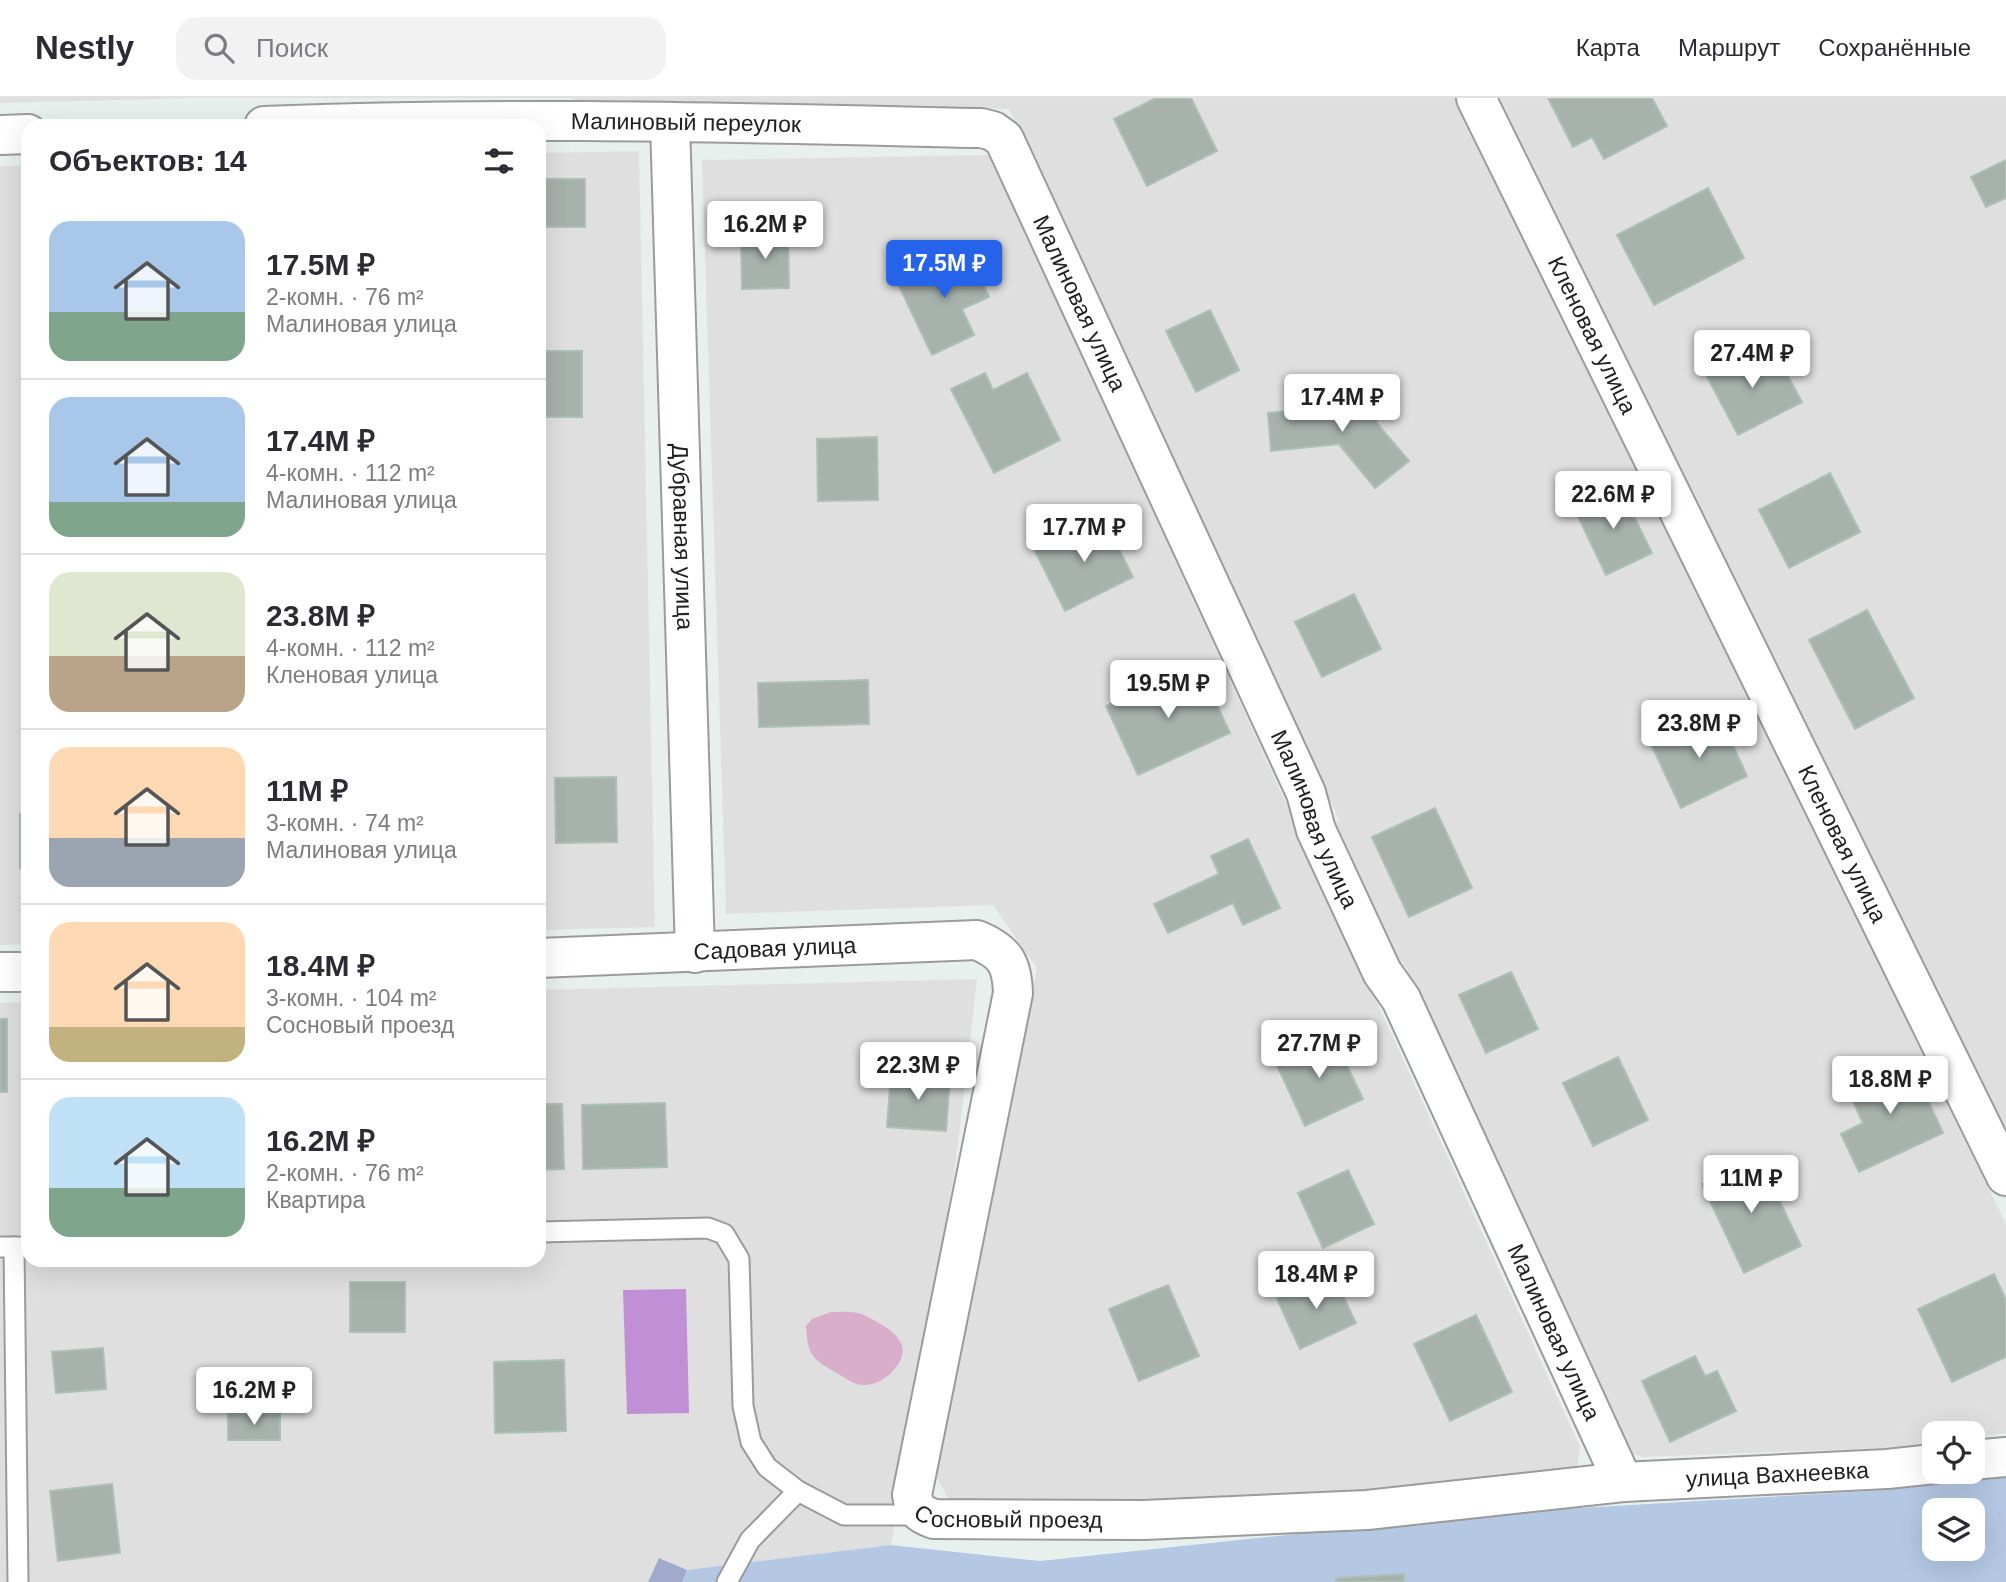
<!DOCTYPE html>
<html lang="ru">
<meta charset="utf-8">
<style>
:root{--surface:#fff;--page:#f2f2f3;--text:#2b2b33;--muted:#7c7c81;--line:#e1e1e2;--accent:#2563eb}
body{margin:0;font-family:Arial,sans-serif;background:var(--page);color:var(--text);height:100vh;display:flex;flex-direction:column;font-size:26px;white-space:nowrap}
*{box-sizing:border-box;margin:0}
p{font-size:23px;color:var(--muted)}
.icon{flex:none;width:38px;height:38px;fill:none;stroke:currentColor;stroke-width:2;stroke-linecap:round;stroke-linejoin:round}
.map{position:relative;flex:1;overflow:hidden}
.details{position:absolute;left:21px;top:21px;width:525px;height:1148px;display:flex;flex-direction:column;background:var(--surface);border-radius:21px;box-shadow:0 7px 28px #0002}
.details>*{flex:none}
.fabs{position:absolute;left:1922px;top:1323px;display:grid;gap:14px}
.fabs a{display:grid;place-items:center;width:63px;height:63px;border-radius:14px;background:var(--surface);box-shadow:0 7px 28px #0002;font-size:35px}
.price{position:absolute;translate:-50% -60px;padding:0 16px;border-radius:7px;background:#fff;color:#222;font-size:23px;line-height:46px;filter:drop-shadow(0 2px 4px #0008)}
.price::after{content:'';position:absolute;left:50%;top:42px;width:21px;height:16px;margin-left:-10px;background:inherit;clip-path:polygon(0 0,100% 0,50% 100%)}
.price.current{background:var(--accent);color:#fff}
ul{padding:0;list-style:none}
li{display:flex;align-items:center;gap:21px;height:175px;padding:0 28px}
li+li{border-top:2px solid var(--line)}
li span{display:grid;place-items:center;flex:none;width:196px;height:140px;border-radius:21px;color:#555}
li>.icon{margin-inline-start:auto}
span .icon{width:84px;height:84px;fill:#fffc;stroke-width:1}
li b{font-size:30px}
h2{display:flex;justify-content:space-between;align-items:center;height:84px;padding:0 28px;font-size:30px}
header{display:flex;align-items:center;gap:42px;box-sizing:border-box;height:98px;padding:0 35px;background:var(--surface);border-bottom:2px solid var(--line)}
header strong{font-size:33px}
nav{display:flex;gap:38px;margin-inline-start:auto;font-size:24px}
.search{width:490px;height:63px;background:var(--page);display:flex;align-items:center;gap:18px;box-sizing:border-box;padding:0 24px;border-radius:21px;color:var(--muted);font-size:26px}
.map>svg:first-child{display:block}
.residential{fill:#dedfde}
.grass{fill:#b4c8e4;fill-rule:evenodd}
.forest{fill:#a2aacb}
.pitch{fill:#c08fd6}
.water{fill:#d9aecb}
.building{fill:#a7b2ad;stroke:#acc0b7;stroke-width:2}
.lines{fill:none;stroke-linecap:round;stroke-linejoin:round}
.service-casing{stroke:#9b9b9b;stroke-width:23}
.minor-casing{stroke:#9b9b9b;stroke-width:42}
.service{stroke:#fff;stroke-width:19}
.minor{stroke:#fff;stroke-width:38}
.labels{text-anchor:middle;stroke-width:5;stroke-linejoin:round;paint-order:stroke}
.street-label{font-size:23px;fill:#212121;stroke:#fff}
</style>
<header>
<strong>Nestly</strong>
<div class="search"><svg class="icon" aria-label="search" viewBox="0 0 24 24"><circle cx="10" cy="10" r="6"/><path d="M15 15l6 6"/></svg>Поиск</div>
<nav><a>Карта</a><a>Маршрут</a><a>Сохранённые</a></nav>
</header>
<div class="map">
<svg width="2006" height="1484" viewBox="0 0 2006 1484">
<rect width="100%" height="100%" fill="#e8f0ee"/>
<g class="residential">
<path d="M 0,0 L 193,0 L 0,5 Z"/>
<path d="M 572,0 L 1456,0 L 2006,1126 L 2006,1335 L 1972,1340 L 1972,1335 L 1934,1335 L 1934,1346 L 1909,1349 L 1643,1359 L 1624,1352 L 1403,864 L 1394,868 L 1330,726 L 1339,722 L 1234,490 L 1009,11 L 573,7 Z"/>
<path d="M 1500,0 L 2006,0 L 2006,1039 Z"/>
<path d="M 639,53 L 655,829 L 539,832 L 539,55 Z"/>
<path d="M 990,57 L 1580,1349 L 1577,1370 L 1265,1401 L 1142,1405 L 949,1402 L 935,1376 L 1037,870 L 993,807 L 726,816 L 702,62 Z"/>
<path d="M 0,68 L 28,68 L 28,846 L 0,847 Z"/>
<path d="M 977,881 L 956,1063 L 891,1447 L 687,1472 L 659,1460 L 648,1484 L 0,1484 L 0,905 L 28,904 L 28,1162 L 539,1162 L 539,892 Z"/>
</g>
<path class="grass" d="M 2006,1377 L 2006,1484 L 682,1484 L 687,1472 L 891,1447 L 1040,1463 L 1495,1415 L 1885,1392 ZM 1934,1412 L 1972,1412 L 1972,1451 L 1934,1451 Z"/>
<path class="forest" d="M 659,1460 L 687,1472 L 682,1484 L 648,1484 Z"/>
<path class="pitch" d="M 686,1191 L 689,1315 L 627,1316 L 623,1192 Z"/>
<path class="water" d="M 831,1214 C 840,1214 850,1213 858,1215 C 864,1216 871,1221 877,1224 C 899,1236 914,1251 892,1274 C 885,1281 875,1287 864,1287 C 854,1287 844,1279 835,1274 C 811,1260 808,1257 806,1228 L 812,1221 Z"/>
<g class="building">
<path d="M 1156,0 L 1191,0 L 1217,53 L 1147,88 L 1114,21 Z"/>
<path d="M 1548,0 L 1652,0 L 1667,28 L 1604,61 L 1592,39 L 1573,49 Z"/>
<path d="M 2006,62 L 2006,100 L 1986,109 L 1971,79 Z"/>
<rect x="539" y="81" width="46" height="48"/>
<path d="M 1708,90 L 1744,160 L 1654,207 L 1617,137 Z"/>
<path d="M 788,135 L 789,190 L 742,191 L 741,136 Z"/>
<path d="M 967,151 L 989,199 L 962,211 L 974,237 L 932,257 L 897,184 Z"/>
<path d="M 1210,212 L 1239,272 L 1196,294 L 1166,233 Z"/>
<path d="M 1746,252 L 1756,271 L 1778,259 L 1802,304 L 1738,337 L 1704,273 Z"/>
<rect x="539" y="253" width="43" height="66"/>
<path d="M 985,275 L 993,292 L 1027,275 L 1060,342 L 994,375 L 951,291 Z"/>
<path d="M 1343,287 L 1384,308 L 1376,324 L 1409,363 L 1375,390 L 1339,346 L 1271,353 L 1268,315 L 1332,309 Z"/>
<path d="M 877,339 L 878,402 L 818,403 L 817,341 Z"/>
<path d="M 1830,375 L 1860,434 L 1789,470 L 1759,412 Z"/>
<path d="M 1619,388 L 1652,455 L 1606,477 L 1574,410 Z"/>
<rect x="26" y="415" width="2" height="58"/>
<path d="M 1103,419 L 1133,479 L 1065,513 L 1035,453 Z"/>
<path d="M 1354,496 L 1381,551 L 1322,579 L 1295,524 Z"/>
<path d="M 1867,512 L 1914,600 L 1855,631 L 1809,542 Z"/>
<path d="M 1198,566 L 1230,635 L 1138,677 L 1106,608 Z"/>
<path d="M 868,582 L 869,626 L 759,629 L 758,585 Z"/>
<path d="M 1718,615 L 1747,678 L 1681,710 L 1651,646 Z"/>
<path d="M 616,679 L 617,744 L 556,745 L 555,680 Z"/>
<path d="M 1435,710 L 1472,790 L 1409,819 L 1372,739 Z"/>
<rect x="20" y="716" width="8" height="54"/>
<path d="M 1248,741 L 1280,810 L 1243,827 L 1233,805 L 1168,835 L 1154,806 L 1219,776 L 1211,758 Z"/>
<path d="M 1511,874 L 1538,931 L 1486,955 L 1459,897 Z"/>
<rect x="0" y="921" width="7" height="73"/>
<path d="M 1332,936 L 1363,1001 L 1305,1028 L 1275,963 Z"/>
<path d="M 1618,959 L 1648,1022 L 1593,1048 L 1563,985 Z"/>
<path d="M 1909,961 L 1943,1035 L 1859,1074 L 1841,1036 L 1863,1025 L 1847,990 Z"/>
<path d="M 891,974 L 950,978 L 946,1033 L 887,1029 Z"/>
<path d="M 665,1005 L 667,1069 L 583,1071 L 582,1007 Z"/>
<path d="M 539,1006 L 562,1006 L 564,1071 L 539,1072 Z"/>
<path d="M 1759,1059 L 1801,1148 L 1744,1175 L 1702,1086 Z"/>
<path d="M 1348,1072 L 1374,1126 L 1323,1150 L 1298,1095 Z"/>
<path d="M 1332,1175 L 1356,1225 L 1300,1251 L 1277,1201 Z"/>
<path d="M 1994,1176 L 2006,1202 L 2006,1259 L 1952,1284 L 1918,1211 Z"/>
<rect x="350" y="1184" width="55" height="50"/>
<path d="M 1168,1187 L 1199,1258 L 1139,1283 L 1109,1211 Z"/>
<path d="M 1476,1217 L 1512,1294 L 1450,1323 L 1414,1246 Z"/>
<path d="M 103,1250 L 106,1291 L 56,1295 L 52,1254 Z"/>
<path d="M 1695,1258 L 1705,1278 L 1717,1273 L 1736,1313 L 1670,1344 L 1642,1283 Z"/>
<path d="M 564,1262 L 566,1333 L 495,1335 L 494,1264 Z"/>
<rect x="228" y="1316" width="52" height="26"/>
<path d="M 112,1386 L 120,1455 L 58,1463 L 50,1393 Z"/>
<path d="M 1404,1476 L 1404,1484 L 1336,1484 L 1336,1480 Z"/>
</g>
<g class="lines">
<g class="service-casing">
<g id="service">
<path d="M 539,1134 L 708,1130 L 724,1136 L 739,1161 L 743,1308 L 751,1344 L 767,1369 L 798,1393 L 844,1417 L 921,1417"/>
<path d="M 0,1149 L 28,1149"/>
<path d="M 14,1149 L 18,1484"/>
<path d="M 727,1484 L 750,1442 L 798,1393"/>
</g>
</g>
<g class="minor-casing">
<g id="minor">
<path id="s1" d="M 1476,0 L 2006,1078"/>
<path id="s2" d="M 670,24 L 695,855"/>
<path id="s3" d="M 264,28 C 502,18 742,25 981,30 L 993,33 L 1004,41 L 1306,695 L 1316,732 L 1382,874 L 1401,901 L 1623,1384"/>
<path d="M 0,37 L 28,36"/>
<path id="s4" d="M 539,860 L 977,842 C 1005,854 1012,865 1013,895 L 912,1397 C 914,1411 920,1416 934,1421 L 1144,1422 L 1367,1412 L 1623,1384 L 1887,1371 L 1934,1366"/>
<path d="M 0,874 L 28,874"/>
<path d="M 1972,1362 L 2006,1359"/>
</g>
</g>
<use href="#service" class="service"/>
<use href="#minor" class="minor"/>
</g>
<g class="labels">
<g class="street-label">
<text dy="8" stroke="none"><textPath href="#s3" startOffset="422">Малиновый переулок</textPath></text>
<text dy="8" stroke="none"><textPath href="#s3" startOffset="924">Малиновая улица</textPath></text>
<text dy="8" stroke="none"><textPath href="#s1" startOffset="264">Кленовая улица</textPath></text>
<text dy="8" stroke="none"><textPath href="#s2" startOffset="415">Дубравная улица</textPath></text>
<text dy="8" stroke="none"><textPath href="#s3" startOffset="1491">Малиновая улица</textPath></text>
<text dy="8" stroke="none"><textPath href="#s1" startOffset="831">Кленовая улица</textPath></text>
<text dy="8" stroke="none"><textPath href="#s4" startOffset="236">Садовая улица</textPath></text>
<text dy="8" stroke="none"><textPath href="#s3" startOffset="2058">Малиновая улица</textPath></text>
<text dy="8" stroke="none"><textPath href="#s4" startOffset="1900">улица Вахнеевка</textPath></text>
<text dy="8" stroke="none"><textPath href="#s4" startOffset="1129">Сосновый проезд</textPath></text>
</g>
</g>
</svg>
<div class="fabs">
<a><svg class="icon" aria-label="locate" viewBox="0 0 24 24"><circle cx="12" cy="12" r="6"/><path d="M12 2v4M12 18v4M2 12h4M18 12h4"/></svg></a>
<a><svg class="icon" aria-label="layers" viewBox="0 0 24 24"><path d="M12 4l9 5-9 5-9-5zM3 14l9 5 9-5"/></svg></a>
</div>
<b class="price" style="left:765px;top:163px">16.2M ₽</b>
<b class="price current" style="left:944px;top:202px">17.5M ₽</b>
<b class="price" style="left:1752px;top:292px">27.4M ₽</b>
<b class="price" style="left:1342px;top:336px">17.4M ₽</b>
<b class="price" style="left:1613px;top:433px">22.6M ₽</b>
<b class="price" style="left:1084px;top:466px">17.7M ₽</b>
<b class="price" style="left:1168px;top:622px">19.5M ₽</b>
<b class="price" style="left:1699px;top:662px">23.8M ₽</b>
<b class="price" style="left:1319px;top:982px">27.7M ₽</b>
<b class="price" style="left:918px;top:1004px">22.3M ₽</b>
<b class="price" style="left:1890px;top:1018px">18.8M ₽</b>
<b class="price" style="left:1751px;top:1117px">11M ₽</b>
<b class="price" style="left:1316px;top:1213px">18.4M ₽</b>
<b class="price" style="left:254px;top:1329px">16.2M ₽</b>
<section class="details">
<h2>Объектов: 14<svg class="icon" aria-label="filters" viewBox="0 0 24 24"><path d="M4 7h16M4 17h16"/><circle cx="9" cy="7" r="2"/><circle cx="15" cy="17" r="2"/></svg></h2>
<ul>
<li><span style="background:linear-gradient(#a9c7e8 65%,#7fa58c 0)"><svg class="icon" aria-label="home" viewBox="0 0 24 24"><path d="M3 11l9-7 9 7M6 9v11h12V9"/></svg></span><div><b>17.5M ₽</b><p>2-комн. · 76 m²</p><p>Малиновая улица</p></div></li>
<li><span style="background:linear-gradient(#a9c7e8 75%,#7fa58c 0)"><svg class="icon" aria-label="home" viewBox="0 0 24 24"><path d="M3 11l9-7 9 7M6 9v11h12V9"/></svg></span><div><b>17.4M ₽</b><p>4-комн. · 112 m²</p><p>Малиновая улица</p></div></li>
<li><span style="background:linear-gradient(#dfe7d0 60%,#b9a48a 0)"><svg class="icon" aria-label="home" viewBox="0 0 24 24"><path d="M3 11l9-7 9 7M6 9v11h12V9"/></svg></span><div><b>23.8M ₽</b><p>4-комн. · 112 m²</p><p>Кленовая улица</p></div></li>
<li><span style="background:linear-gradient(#ffd9b3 65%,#9aa5b1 0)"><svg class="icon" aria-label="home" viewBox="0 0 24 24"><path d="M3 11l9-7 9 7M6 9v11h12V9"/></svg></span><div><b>11M ₽</b><p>3-комн. · 74 m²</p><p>Малиновая улица</p></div></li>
<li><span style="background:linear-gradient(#ffd9b3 75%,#c2b280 0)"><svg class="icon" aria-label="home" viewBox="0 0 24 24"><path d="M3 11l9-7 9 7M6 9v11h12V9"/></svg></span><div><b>18.4M ₽</b><p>3-комн. · 104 m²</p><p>Сосновый проезд</p></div></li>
<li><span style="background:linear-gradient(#bfe0f5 65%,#7fa58c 0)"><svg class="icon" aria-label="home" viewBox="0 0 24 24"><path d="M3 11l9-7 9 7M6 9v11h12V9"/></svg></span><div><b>16.2M ₽</b><p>2-комн. · 76 m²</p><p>Квартира</p></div></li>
</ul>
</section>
</div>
